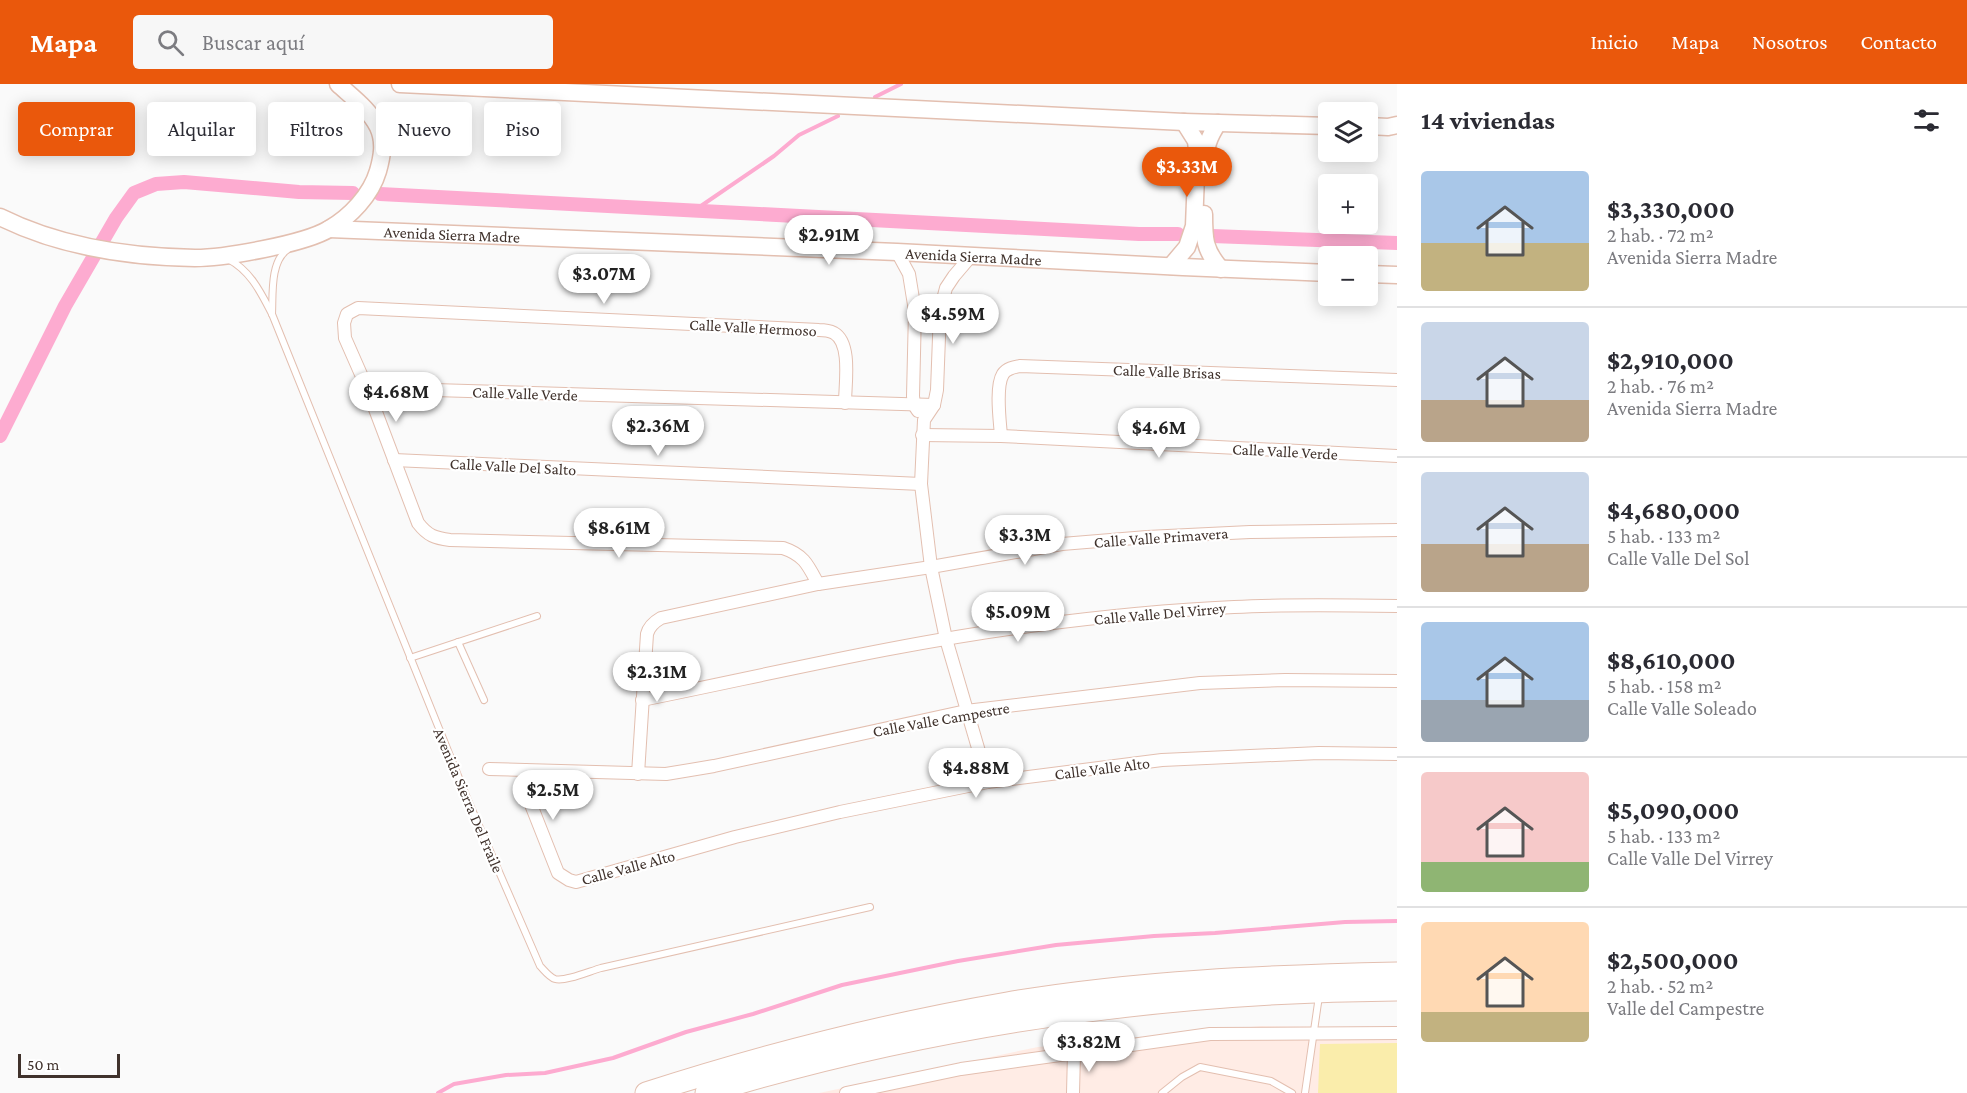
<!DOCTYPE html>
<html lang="es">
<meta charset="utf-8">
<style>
:root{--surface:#fff;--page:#f7f7f7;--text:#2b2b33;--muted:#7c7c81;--line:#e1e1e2;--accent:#ea580c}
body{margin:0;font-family:"Crimson Pro",serif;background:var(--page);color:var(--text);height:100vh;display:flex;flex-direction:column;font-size:22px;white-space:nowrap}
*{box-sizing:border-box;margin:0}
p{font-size:20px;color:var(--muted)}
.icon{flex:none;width:33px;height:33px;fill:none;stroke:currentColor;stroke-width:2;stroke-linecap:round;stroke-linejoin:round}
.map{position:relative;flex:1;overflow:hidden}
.sheet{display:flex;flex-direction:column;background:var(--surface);width:570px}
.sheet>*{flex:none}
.hud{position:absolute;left:18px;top:18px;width:570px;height:54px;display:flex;gap:12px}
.buttons{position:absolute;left:1318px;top:18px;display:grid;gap:12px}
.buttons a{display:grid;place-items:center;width:60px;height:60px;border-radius:6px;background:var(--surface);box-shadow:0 3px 15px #0003;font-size:30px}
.scale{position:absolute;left:18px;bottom:15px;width:102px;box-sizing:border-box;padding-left:6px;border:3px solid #40322c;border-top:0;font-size:16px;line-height:21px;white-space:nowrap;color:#40322c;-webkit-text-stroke:4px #fff;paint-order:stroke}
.price{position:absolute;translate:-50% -51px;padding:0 14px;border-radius:21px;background:#fff;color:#222;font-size:20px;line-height:39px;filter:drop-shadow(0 2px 3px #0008)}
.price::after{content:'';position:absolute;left:50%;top:36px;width:18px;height:14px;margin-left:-9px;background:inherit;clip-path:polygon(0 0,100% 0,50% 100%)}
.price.current{background:var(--accent);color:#fff}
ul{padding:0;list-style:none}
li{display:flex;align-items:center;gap:18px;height:150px;padding:0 24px}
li+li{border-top:2px solid var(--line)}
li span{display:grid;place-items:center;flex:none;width:168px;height:120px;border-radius:6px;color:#555}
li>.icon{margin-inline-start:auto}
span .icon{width:72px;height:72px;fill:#fffc;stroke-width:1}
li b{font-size:26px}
h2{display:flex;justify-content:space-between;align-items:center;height:72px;padding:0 24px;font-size:26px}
.pill{padding:0 21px;border-radius:6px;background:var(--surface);box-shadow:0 3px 15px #0003;font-size:21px;line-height:54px}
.pill.current{background:var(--accent);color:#fff}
header{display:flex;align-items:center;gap:36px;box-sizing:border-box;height:84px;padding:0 30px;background:var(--accent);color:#fff}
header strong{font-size:28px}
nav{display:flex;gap:33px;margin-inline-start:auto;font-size:21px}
.search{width:420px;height:54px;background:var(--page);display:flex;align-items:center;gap:15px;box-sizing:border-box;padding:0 21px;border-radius:6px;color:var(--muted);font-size:22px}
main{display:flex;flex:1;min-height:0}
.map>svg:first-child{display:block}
.built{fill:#ffece5}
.green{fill:#faedab}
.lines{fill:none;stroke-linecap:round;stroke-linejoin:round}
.stream{stroke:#fdabd0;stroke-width:4}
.canal{stroke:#fdabd0;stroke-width:14}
.lane-casing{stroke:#e3bfb0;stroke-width:8}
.street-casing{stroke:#e3bfb0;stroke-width:14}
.secondary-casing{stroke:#e3bfb0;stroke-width:19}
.highway-casing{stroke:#e3bfb0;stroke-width:23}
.lane{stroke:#fff;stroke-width:6}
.street{stroke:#fff;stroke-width:12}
.secondary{stroke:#fff;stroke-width:16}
.highway{stroke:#fff;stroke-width:21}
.labels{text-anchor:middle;stroke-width:4.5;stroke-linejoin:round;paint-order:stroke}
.street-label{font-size:16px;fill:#40322c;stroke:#fff}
</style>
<header>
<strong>Mapa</strong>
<div class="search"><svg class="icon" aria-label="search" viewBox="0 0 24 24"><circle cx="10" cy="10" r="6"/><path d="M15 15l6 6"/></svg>Buscar aquí</div>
<nav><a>Inicio</a><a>Mapa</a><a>Nosotros</a><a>Contacto</a></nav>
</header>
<main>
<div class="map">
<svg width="1397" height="1009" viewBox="0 0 1397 1009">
<rect width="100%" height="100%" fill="#fafafa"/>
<path class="built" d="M 1261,942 L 1397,944 L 1397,1009 L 819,1009 L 1038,963 Z"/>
<path class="green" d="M 1397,959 L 1397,1009 L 1318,1009 L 1320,960 Z"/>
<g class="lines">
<g class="stream">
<path d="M 875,13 L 901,0"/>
<path d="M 695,126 L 774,72 L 799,51 L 838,32"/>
<path d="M 438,1009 L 454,1000 L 506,991 L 545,989 L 613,974 L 686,948 L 753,930 L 842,901 L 958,877 L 1056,861 L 1154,852 L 1215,849 L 1345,838 L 1397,837"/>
</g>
<g class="canal">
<path d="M 380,110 L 1139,150 L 1178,150"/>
<path d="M 1212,152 L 1397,159"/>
<path d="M 0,352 L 65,222 L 116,134 L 134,109 L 156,100 L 184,98 L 299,108 L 353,109"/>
</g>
<g class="lane-casing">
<g id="lane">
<path d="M 228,175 C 251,187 261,209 272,230 L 467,714 L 540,882 C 544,886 549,893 555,895 C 565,898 590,887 601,884 L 870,823"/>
<path d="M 272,230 C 273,211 270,178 287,166"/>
<path d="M 458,558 L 484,616"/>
<path d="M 410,574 L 537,532"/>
<path d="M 1162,1009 L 1182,993 L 1200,983 L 1271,997 L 1292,1009"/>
<path d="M 1305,1009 L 1319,912"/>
</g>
</g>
<g class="street-casing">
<g id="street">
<path d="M 897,168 L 909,190 L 915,227 L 913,312 L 914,321 L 918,327"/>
<path d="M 971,172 L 954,192 L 946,204 L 940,227 L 937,306 L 934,321 L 924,336 L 921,400 L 931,483 L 946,555 L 988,698"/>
<path d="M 915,227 L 940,227"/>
<path d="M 367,304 L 934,321"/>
<path d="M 922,351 L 1001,352 L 1397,372"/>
<path d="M 1001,352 C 1000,337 995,303 1003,290 C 1007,284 1014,283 1020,282 L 1397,296"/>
<path d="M 394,376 L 921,400"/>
<path d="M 818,500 C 808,481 804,471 783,464 L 450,456 C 435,454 428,452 418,439 L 367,304 L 345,254 L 344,239 L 347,230 L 358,224 L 819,246 C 824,246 830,247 834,249 C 852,259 845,301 845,319"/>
<path d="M 642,616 C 771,590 900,559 1030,542 C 1098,533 1166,526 1234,523 C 1288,520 1343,521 1397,522"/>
<path d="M 489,685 L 666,690 L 714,682 L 966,627 L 1200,599 L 1285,596 L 1397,597"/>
<path d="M 525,686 L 526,708 L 558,789 L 569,796 L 576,798 L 735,753 L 840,728 L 988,698 L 1162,676 L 1319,669 L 1397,670"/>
<path d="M 638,690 L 647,550 C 649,542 654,538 661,534 L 818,500 L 931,483 L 1062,460 L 1147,453 L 1250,448 L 1397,446"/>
<path d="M 846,1009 L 961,985 L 1210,950 L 1397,949"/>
<path d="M 1073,1009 L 1074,969"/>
</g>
</g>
<g class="secondary-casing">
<g id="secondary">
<path d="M 400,0 L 1184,38 L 1329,42"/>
<path d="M 1368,42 L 1388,43 L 1397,41"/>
<path d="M 1205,80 C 1205,63 1209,53 1218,39"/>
<path d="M 1204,130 C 1204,154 1204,166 1221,185"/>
<path d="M 0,133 C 60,163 129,173 195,174 C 224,174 304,160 329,145 C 350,133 371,111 378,87 C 382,73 385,58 378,43 C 369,25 352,13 338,0"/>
<path id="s1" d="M 329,145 L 897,168 L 1183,183 L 1329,189"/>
<path d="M 1171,182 L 1187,163 L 1194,142 L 1197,66 L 1196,57 L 1184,38"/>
<path d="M 1368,190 L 1397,191"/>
</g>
</g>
<g class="highway-casing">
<g id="highway">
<path d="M 646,1009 C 764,971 885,940 1007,919 C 1136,897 1267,892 1397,889"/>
<path d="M 706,1009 C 932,940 1161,908 1397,906"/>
</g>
</g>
<use href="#lane" class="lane"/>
<use href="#street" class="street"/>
<use href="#secondary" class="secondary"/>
<use href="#highway" class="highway"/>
</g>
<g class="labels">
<g class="street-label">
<text dy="6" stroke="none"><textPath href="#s1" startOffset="123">Avenida Sierra Madre</textPath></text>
<text dy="6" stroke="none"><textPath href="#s1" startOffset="645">Avenida Sierra Madre</textPath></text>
<text transform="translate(753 243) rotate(3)" y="6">Calle Valle Hermoso</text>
<text transform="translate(1167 287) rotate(2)" y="6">Calle Valle Brisas</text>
<text transform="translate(525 309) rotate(2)" y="6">Calle Valle Verde</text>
<text transform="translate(1285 367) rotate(3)" y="6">Calle Valle Verde</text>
<text transform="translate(513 382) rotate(3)" y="6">Calle Valle Del Salto</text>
<text transform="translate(1161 453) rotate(-4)" y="6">Calle Valle Primavera</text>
<text transform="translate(1160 529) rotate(-5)" y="6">Calle Valle Del Virrey</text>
<text transform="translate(941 635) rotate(-10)" y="6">Calle Valle Campestre</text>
<text transform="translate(1102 684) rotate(-7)" y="6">Calle Valle Alto</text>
<text transform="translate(469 716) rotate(67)" y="6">Avenida Sierra Del Fraile</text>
<text transform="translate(628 783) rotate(-15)" y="6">Calle Valle Alto</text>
</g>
</g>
</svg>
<div class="buttons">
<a><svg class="icon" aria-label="layers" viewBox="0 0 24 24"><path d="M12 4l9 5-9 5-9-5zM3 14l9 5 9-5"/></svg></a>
<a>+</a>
<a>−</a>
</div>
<div class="scale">50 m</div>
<b class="price current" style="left:1187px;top:114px">$3.33M</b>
<b class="price" style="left:829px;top:182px">$2.91M</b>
<b class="price" style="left:604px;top:221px">$3.07M</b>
<b class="price" style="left:953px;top:261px">$4.59M</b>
<b class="price" style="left:396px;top:339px">$4.68M</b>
<b class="price" style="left:658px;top:373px">$2.36M</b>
<b class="price" style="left:1159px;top:375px">$4.6M</b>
<b class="price" style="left:619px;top:475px">$8.61M</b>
<b class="price" style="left:1025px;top:482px">$3.3M</b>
<b class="price" style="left:1018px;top:559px">$5.09M</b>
<b class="price" style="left:657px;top:619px">$2.31M</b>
<b class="price" style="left:976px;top:715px">$4.88M</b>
<b class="price" style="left:553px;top:737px">$2.5M</b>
<b class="price" style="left:1089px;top:989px">$3.82M</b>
<div class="hud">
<a class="pill current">Comprar</a>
<a class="pill">Alquilar</a>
<a class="pill">Filtros</a>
<a class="pill">Nuevo</a>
<a class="pill">Piso</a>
</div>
</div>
<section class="sheet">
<h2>14 viviendas<svg class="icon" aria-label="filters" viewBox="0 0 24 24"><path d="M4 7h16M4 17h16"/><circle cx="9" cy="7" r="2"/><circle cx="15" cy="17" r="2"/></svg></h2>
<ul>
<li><span style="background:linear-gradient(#a9c7e8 60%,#c2b280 0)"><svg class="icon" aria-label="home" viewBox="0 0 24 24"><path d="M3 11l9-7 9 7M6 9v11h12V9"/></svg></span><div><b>$3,330,000</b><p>2 hab. · 72 m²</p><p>Avenida Sierra Madre</p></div></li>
<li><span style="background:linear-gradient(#c9d6e8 65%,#b9a48a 0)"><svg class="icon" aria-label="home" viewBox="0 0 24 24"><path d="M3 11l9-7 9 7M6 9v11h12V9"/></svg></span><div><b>$2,910,000</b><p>2 hab. · 76 m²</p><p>Avenida Sierra Madre</p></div></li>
<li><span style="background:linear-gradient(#c9d6e8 60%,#b9a48a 0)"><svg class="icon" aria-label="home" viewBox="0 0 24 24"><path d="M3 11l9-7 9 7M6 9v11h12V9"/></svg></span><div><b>$4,680,000</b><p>5 hab. · 133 m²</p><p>Calle Valle Del Sol</p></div></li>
<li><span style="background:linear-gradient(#a9c7e8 65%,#9aa5b1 0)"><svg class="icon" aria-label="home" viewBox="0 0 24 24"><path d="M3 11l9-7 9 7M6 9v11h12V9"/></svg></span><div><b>$8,610,000</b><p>5 hab. · 158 m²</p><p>Calle Valle Soleado</p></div></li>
<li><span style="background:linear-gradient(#f6c9c9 75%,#8fb573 0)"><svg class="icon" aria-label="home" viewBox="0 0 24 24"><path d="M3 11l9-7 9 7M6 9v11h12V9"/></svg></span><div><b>$5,090,000</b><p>5 hab. · 133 m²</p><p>Calle Valle Del Virrey</p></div></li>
<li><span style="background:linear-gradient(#ffd9b3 75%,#c2b280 0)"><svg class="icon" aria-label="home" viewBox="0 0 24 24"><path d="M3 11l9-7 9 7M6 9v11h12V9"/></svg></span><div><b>$2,500,000</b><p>2 hab. · 52 m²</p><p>Valle del Campestre</p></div></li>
</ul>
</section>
</main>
